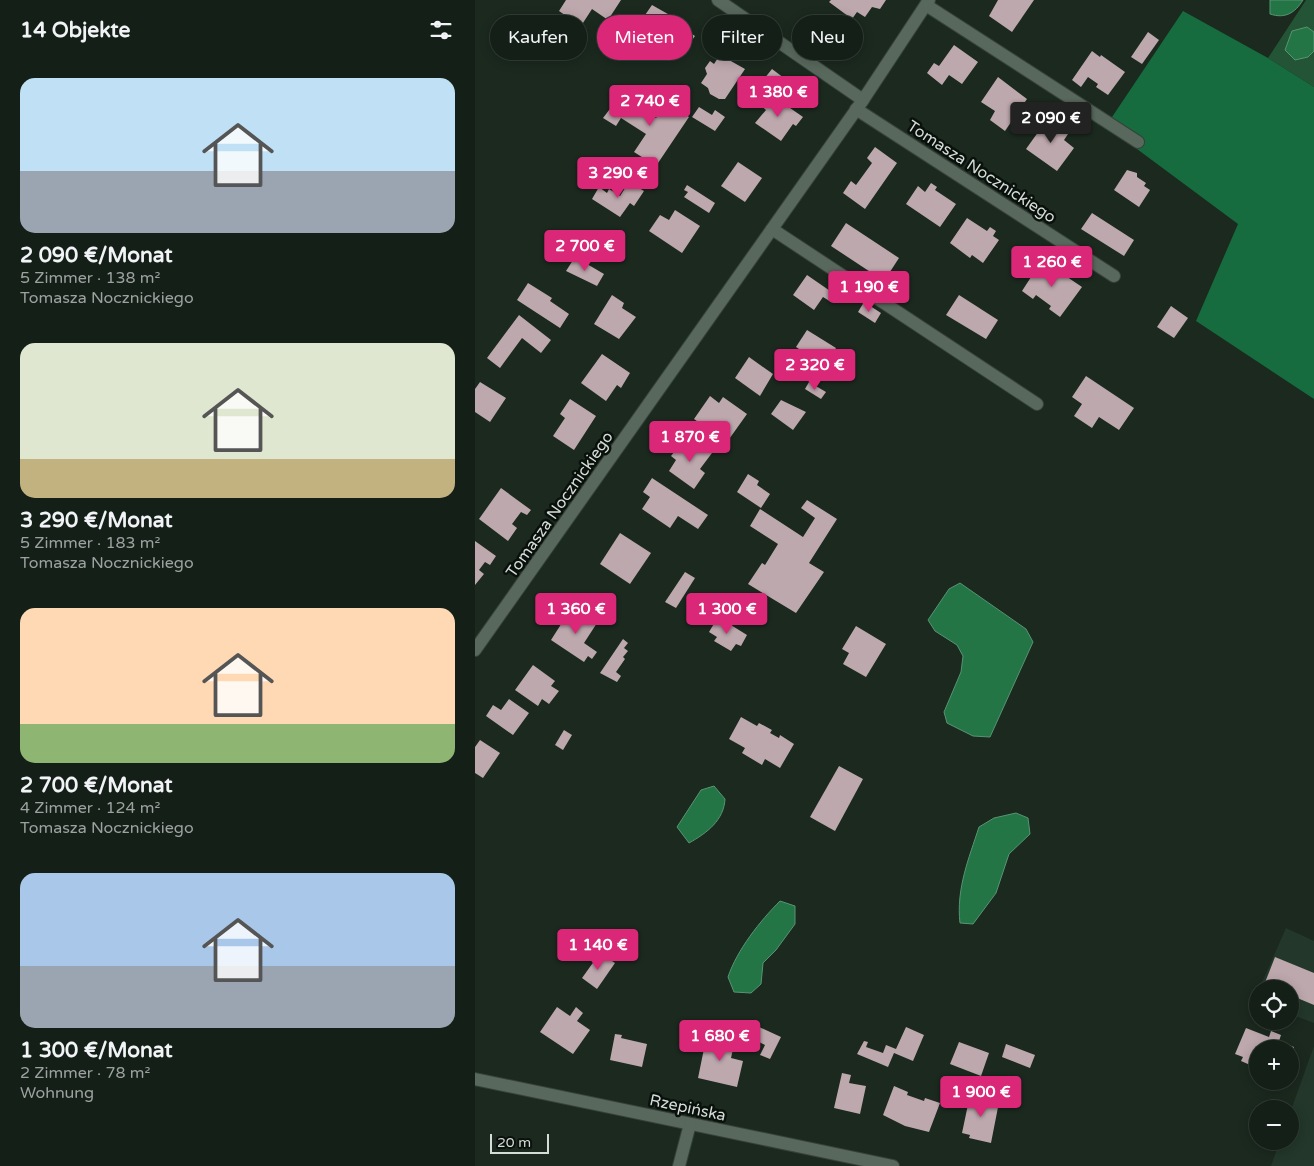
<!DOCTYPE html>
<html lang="de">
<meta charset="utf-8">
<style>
:root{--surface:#141f17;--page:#1d2720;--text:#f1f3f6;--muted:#9da2a1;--line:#333d36;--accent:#db2777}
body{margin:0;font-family:"Varela Round",sans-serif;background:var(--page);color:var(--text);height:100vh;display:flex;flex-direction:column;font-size:19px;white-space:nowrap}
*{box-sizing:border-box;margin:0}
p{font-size:16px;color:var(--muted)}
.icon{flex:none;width:28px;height:28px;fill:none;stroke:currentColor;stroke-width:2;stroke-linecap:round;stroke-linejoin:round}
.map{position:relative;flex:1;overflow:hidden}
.panel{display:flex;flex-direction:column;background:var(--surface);width:475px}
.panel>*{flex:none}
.top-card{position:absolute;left:15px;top:15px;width:475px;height:45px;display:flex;gap:10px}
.tools{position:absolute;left:774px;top:980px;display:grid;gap:10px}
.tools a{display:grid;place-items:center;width:50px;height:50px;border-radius:50%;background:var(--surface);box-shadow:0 2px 12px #0003,0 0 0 1px var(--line);font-size:25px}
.scale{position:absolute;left:15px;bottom:12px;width:59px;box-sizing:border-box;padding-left:5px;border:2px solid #d4ddd7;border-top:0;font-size:14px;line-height:18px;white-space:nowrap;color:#d4ddd7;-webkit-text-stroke:4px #0a100b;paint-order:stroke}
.price{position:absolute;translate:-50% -42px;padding:0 11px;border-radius:5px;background:var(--accent);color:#fff;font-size:16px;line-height:32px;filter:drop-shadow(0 1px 2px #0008)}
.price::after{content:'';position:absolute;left:50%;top:30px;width:15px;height:11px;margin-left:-8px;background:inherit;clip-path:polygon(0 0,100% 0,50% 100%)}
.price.current{background:#222;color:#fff}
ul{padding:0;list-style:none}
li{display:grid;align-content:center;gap:10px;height:265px;padding:0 20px}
li span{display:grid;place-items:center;height:155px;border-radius:15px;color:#555}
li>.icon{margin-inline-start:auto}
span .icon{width:90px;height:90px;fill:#fffc;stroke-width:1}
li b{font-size:21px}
h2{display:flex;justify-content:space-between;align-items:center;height:60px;padding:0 20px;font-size:21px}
.tag{padding:0 18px;border-radius:22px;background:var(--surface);box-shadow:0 2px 12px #0003,0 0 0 1px var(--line);font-size:18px;line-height:45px}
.tag.current{background:var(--accent);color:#fff}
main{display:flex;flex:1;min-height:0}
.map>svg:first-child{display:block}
.built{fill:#23372a}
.green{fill:#235436}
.forest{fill:#166c3e}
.water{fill:#237546;stroke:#589472}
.building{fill:#bda8ad}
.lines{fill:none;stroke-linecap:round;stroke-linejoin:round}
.minor-casing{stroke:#37423a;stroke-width:14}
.minor{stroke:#58685c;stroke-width:12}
.labels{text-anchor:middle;stroke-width:5;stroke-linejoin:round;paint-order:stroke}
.street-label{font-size:16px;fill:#d4ddd7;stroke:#0a100b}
</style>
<main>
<section class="panel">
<h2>14 Objekte<svg class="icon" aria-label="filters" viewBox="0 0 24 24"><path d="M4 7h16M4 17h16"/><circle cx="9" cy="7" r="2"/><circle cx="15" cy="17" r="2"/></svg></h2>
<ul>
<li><span style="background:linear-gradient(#bfe0f5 60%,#9aa5b1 0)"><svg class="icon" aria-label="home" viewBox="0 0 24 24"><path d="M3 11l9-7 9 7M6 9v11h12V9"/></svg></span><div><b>2 090 €/Monat</b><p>5 Zimmer · 138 m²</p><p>Tomasza Nocznickiego</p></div></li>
<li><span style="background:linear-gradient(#dfe7d0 75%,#c2b280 0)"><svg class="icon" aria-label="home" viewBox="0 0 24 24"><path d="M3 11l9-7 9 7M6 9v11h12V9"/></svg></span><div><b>3 290 €/Monat</b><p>5 Zimmer · 183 m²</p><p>Tomasza Nocznickiego</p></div></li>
<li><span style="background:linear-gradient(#ffd9b3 75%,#8fb573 0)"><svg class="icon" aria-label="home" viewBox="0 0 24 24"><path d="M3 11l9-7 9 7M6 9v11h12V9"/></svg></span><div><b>2 700 €/Monat</b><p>4 Zimmer · 124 m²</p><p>Tomasza Nocznickiego</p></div></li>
<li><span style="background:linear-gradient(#a9c7e8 60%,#9aa5b1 0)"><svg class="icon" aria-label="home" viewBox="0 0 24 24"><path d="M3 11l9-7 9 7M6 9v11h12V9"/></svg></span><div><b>1 300 €/Monat</b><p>2 Zimmer · 78 m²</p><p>Wohnung</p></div></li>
</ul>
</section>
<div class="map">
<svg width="839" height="1166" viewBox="0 0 839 1166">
<rect width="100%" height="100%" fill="#1b291f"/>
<g class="built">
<path d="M 811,928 L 839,941 L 839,1023 L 815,1014 L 815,989 L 784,989 Z"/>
<path d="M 839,1046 L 839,1166 L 796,1166 L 805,1141 L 815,1141 L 815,1113 Z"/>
</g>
<path class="green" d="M 831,0 L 839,0 L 839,87 L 793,58 Z"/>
<path class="forest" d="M 708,11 L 793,58 L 839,87 L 839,399 L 721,321 L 763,224 L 631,126 Z"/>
<g class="water">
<path d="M 795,0 L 828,0 C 820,13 810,19 795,14 Z"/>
<path d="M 832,27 L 839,32 L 839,51 L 833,57 L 820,60 L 810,50 L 817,31 Z"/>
<path d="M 485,583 L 551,629 L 558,642 L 515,737 L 498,736 L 472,723 L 469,712 L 486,672 L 488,656 L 482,645 L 460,631 L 453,620 L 474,589 Z"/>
<path d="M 239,786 L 250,799 C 249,820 232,833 214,843 L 202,827 L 226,790 Z"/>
<path d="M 541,813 L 553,818 L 555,834 L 534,854 L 521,893 L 498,924 L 485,923 C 481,889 494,858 504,827 L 519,818 Z"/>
<path d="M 305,901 L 320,906 L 320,924 L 301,950 L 288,963 L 286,984 L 276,993 L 259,992 L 253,977 C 262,950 285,921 305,901 Z"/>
</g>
<g class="building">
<path d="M 91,0 L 146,0 L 133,20 L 117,9 L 106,26 L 84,11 Z"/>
<path d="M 356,0 L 411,0 L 405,9 L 397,7 L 390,17 L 382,12 L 377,19 L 354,2 Z"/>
<path d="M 523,0 L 559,0 L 537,32 L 514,16 Z"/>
<path d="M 177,5 L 207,22 L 205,26 L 220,36 L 205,57 L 161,28 Z"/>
<path d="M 673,32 L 684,40 L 667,64 L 656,57 Z"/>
<path d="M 479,45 L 503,62 L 487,84 L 474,75 L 467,85 L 452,73 L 459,63 L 464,66 Z"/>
<path d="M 248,50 L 257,56 L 254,60 L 270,69 L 250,99 L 244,99 L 235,94 L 233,88 L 226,83 L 232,74 L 230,68 L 235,61 L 239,64 Z"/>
<path d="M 617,51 L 625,57 L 626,55 L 650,72 L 633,95 L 621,87 L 623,84 L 613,77 L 606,87 L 597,80 Z"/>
<path d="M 297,69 L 317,84 L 310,94 L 289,79 Z"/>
<path d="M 523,77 L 552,99 L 530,131 L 515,120 L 520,111 L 506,102 Z"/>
<path d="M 295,94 L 328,117 L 321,126 L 318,124 L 306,141 L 280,123 L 291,110 L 286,106 Z"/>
<path d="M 144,97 L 181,118 L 192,102 L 214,117 L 181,166 L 159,152 L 171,134 L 146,118 L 141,126 L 128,118 Z"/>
<path d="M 224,107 L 237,115 L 240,110 L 250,117 L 240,131 L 217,117 Z"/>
<path d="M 579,110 L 586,115 L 579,124 L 593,134 L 589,140 L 599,148 L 582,171 L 551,149 Z"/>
<path d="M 400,147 L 422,163 L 390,209 L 368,193 L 376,181 L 381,185 L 397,163 L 392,158 Z"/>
<path d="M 263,162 L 287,178 L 270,202 L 246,186 Z"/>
<path d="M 652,170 L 662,173 L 662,177 L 671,183 L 669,186 L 675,190 L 664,207 L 639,190 Z"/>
<path d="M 154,182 L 169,191 L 159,206 L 155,203 L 145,217 L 117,199 L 124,187 L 132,193 L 134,189 L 145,196 Z"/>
<path d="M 456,183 L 462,187 L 460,190 L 481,204 L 465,227 L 431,204 L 443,186 L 450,192 Z"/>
<path d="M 212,185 L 240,203 L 234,213 L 209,197 L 213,192 L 209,190 Z"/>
<path d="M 200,210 L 225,226 L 207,253 L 174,231 L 185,215 L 194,220 Z"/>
<path d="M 617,213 L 659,240 L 649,256 L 606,229 Z"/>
<path d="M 492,218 L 512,231 L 515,227 L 521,231 L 518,236 L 524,240 L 508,263 L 497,255 L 495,258 L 475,243 Z"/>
<path d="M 371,223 L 424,258 L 409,281 L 356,246 Z"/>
<path d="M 100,257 L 129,274 L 122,286 L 91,271 Z"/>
<path d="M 567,260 L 607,287 L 585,317 L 574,309 L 576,306 L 561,295 L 558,299 L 547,291 Z"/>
<path d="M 332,275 L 361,295 L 356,302 L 348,297 L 339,310 L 318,295 Z"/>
<path d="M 53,283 L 77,298 L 75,301 L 94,314 L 85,328 L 42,300 Z"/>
<path d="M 137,295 L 149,303 L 147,308 L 161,317 L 144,339 L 119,324 Z"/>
<path d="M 484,295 L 523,320 L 511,339 L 471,315 Z"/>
<path d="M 389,302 L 406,313 L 400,323 L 383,312 Z"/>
<path d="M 696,306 L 713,318 L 699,338 L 682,327 Z"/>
<path d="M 44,315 L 76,340 L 66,353 L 47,338 L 25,368 L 12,358 Z"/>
<path d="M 332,330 L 361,348 L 350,366 L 321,347 Z"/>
<path d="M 127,354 L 155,373 L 146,388 L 142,385 L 131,401 L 106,383 Z"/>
<path d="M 274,357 L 298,374 L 285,396 L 260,378 Z"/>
<path d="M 611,376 L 659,408 L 644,430 L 624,417 L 617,428 L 599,416 L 607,404 L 597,397 Z"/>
<path d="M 5,382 L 31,398 L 15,422 L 0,412 L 0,389 Z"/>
<path d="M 334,382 L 351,392 L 346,399 L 330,389 Z"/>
<path d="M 235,396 L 244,403 L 248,397 L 272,414 L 252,442 L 219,419 Z"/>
<path d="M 95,399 L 121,416 L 99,450 L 78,436 L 90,418 L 85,414 Z"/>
<path d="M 306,400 L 331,412 L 318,430 L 296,414 Z"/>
<path d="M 216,438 L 237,453 L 225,469 L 230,473 L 219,489 L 194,471 L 201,460 L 196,456 L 203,447 L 208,450 Z"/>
<path d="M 273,474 L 284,481 L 282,485 L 295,494 L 286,508 L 262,492 Z"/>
<path d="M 177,478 L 233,515 L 223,529 L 203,516 L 195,528 L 167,509 L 175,497 L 168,492 Z"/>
<path d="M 26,488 L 56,510 L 52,515 L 46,512 L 37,524 L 42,528 L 33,541 L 4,519 Z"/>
<path d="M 332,500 L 362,519 L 334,563 L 349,572 L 321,613 L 273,584 L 287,563 L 290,565 L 303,544 L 275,526 L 285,509 L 328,537 L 340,518 L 326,508 Z"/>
<path d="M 145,533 L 176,553 L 155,584 L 125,564 Z"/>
<path d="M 0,541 L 21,556 L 15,565 L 10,562 L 4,570 L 9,574 L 0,585 Z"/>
<path d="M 210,572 L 220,578 L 201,608 L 190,602 Z"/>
<path d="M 97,607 L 122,623 L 109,643 L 122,652 L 117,659 L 113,656 L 109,662 L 76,640 Z"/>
<path d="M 243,617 L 272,635 L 266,646 L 261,644 L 256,651 L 239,641 L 242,637 L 234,632 Z"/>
<path d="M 381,626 L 411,644 L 391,677 L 368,664 L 374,653 L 367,649 Z"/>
<path d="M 148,639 L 153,643 L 149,648 L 153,651 L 148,657 L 150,659 L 141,672 L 146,676 L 142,682 L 125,673 Z"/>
<path d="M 58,665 L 80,681 L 76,686 L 84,691 L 74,704 L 67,699 L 63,706 L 40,690 Z"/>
<path d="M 34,699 L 54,713 L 38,735 L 11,716 L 18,705 L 26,710 Z"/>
<path d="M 266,717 L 282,726 L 284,723 L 297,730 L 295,733 L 304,738 L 305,735 L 319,744 L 305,768 L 290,759 L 287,765 L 267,753 L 270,748 L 254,739 Z"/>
<path d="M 89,730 L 97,735 L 88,750 L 80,745 Z"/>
<path d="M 5,740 L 25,753 L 8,778 L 0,773 L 0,747 Z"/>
<path d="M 364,766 L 388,779 L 360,831 L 335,817 Z"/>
<path d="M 125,953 L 140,963 L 122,989 L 107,978 Z"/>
<path d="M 800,957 L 839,973 L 839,1005 L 815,995 L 815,989 L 799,989 L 789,985 Z"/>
<path d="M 82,1007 L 95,1016 L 101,1007 L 108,1013 L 102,1021 L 115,1030 L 98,1054 L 65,1032 Z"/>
<path d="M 284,1027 L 306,1037 L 295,1059 L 285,1055 L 290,1045 L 278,1039 Z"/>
<path d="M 431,1027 L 449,1035 L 438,1061 L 419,1053 L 413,1067 L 382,1054 L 389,1041 L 393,1042 L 391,1047 L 408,1053 L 411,1045 L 421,1049 Z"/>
<path d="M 771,1028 L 794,1037 L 796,1031 L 806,1035 L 804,1041 L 819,1047 L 815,1058 L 815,1049 L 782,1049 L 782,1068 L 766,1061 L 768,1057 L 760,1054 Z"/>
<path d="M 140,1034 L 147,1035 L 146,1038 L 172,1044 L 167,1067 L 135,1060 Z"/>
<path d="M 232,1034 L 260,1040 L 256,1058 L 268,1061 L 262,1087 L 223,1078 Z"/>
<path d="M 484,1042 L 514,1053 L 506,1076 L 475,1064 Z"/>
<path d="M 531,1044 L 560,1055 L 555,1068 L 527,1057 Z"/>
<path d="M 367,1073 L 376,1075 L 374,1083 L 391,1086 L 385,1114 L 359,1108 Z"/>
<path d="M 419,1086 L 433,1092 L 432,1095 L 449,1101 L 450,1098 L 465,1103 L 454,1132 L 430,1126 L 408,1115 Z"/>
<path d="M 495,1095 L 515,1100 L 516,1096 L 525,1097 L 516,1143 L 494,1138 L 495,1135 L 487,1133 Z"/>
</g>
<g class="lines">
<g class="minor-casing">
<g id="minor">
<path d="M 243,0 L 388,100"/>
<path d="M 451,5 L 663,142"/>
<path d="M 381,109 L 639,276"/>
<path d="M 297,229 L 562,404"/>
<path d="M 0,650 L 388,100 L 454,0"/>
<path d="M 0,1079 L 418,1166"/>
<path d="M 204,1166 L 215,1124"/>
</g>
</g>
<use href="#minor" class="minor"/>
</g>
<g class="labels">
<g class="street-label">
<text transform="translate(507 171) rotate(33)" y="6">Tomasza Nocznickiego</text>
<text transform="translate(84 504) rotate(-55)" y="6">Tomasza Nocznickiego</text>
<text transform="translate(213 1107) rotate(12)" y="6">Rzepińska</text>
</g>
</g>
</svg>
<div class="tools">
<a><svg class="icon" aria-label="locate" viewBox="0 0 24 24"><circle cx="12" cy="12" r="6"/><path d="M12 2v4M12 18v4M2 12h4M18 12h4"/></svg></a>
<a>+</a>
<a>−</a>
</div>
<div class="scale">20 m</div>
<b class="price" style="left:303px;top:118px">1 380 €</b>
<b class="price" style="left:175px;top:127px">2 740 €</b>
<b class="price current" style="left:576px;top:144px">2 090 €</b>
<b class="price" style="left:143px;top:199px">3 290 €</b>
<b class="price" style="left:110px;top:272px">2 700 €</b>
<b class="price" style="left:577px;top:288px">1 260 €</b>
<b class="price" style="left:394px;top:313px">1 190 €</b>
<b class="price" style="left:340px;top:391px">2 320 €</b>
<b class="price" style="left:215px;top:463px">1 870 €</b>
<b class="price" style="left:101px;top:635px">1 360 €</b>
<b class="price" style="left:252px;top:635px">1 300 €</b>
<b class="price" style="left:123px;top:971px">1 140 €</b>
<b class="price" style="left:245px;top:1062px">1 680 €</b>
<b class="price" style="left:506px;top:1118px">1 900 €</b>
<div class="top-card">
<a class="tag">Kaufen</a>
<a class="tag current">Mieten</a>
<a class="tag">Filter</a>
<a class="tag">Neu</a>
</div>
</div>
</main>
